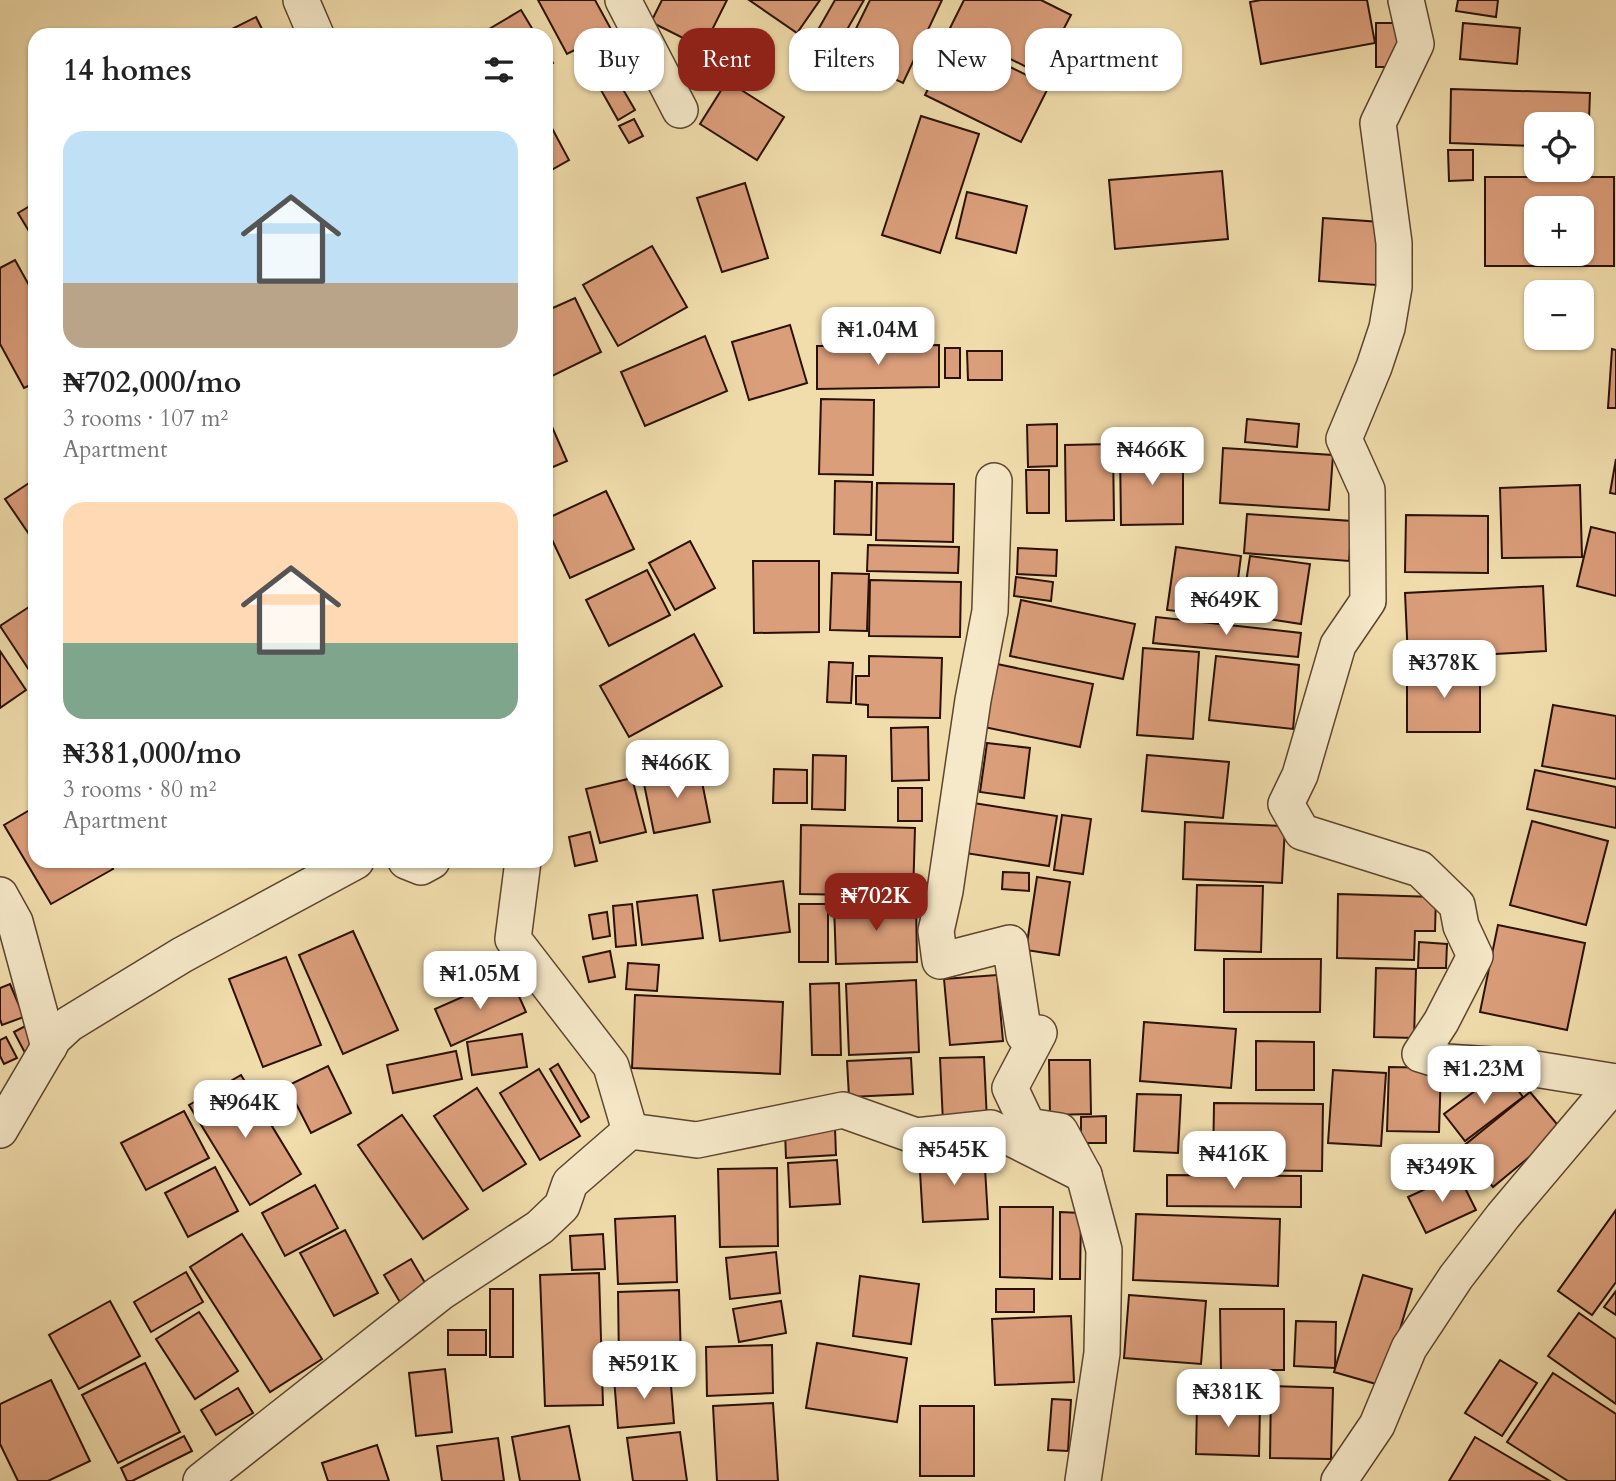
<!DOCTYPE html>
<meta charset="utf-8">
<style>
:root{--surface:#fff;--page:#f2f2f2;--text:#222;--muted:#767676;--accent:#8f2418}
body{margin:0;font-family:Cardo,serif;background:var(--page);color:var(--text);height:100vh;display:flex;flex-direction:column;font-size:26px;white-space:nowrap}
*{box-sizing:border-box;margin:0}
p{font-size:23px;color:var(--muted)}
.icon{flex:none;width:38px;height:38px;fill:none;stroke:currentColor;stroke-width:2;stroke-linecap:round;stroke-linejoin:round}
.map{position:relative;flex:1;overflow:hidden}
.drawer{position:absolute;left:28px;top:28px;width:525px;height:840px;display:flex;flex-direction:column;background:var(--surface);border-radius:21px;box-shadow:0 2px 5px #0004}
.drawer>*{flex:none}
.guide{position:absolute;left:574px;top:28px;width:665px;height:63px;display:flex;gap:14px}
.tools{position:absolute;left:1524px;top:112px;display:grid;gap:14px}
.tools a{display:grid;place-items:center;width:70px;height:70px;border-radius:14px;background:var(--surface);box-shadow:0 2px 5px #0004;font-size:35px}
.price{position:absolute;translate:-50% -60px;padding:0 16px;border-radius:14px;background:#fff;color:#222;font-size:23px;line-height:46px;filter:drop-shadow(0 2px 4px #0008)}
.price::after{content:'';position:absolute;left:50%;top:42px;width:21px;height:16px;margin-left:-10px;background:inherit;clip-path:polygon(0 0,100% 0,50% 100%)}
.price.active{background:var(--accent);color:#fff}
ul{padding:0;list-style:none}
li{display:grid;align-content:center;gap:14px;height:371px;padding:0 35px}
li span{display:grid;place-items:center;height:217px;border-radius:21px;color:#555}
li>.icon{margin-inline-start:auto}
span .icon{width:126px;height:126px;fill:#fffc;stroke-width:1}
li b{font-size:30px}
h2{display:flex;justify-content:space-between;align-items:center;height:84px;padding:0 35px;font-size:30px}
.pill{padding:0 24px;border-radius:21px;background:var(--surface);box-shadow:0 2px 5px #0004;font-size:24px;line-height:63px}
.pill.active{background:var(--accent);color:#fff}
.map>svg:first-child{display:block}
.building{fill:#db9e7b;stroke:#2b1104;stroke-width:2;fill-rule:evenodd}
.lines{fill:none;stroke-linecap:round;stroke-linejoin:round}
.street-casing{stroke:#5c442e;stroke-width:38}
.street{stroke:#f6e9c9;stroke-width:35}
</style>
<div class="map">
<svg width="1616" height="1481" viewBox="0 0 1616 1481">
<rect width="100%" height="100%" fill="#f1ddac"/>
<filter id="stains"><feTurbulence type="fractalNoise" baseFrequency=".00286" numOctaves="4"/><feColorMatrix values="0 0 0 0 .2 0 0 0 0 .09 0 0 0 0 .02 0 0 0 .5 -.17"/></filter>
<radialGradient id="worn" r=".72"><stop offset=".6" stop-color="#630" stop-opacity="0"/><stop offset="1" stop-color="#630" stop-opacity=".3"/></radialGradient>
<g class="building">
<path d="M 538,0 L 595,0 L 612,31 L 567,54 Z"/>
<path d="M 662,0 L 727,0 L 703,48 L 651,22 Z"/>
<path d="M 749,0 L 820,0 L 797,33 Z"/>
<path d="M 835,0 L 864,0 L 829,61 L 807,49 Z"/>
<path d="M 870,0 L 942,0 L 903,83 L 843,55 Z"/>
<path d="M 964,0 L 1041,0 L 1071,15 L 1040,74 L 950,28 Z"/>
<path d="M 1261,0 L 1367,0 L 1375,43 L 1261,64 L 1250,2 Z"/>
<path d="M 1458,0 L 1498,0 L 1496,17 L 1456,11 Z"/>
<path d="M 521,10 L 536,35 L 479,35 Z"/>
<path d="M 256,17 L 265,35 L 220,35 Z"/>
<path d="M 1376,23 L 1400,23 L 1401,67 L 1376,67 Z"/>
<path d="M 1463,23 L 1520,28 L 1517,64 L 1460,59 Z"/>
<path d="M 953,39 L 1049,86 L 1021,142 L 925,95 Z"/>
<path d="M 546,52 L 553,63 L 546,67 Z"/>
<path d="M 614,74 L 635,110 L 618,120 L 597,83 Z"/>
<path d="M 727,81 L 784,117 L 757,160 L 700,124 Z"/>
<path d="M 1451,89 L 1590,93 L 1588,147 L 1582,147 L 1582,124 L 1536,124 L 1536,146 L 1450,143 Z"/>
<path d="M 921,116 L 979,134 L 940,253 L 882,235 Z"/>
<path d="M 546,117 L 569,160 L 546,173 Z"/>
<path d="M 634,119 L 643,136 L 629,143 L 619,126 Z"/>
<path d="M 1448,150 L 1473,150 L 1473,180 L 1449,181 Z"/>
<path d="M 1222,171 L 1228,239 L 1115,249 L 1109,180 Z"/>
<path d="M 1485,177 L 1614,177 L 1614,266 L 1485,266 ZM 1536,208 L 1582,208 L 1582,254 L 1536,254 Z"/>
<path d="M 745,183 L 768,258 L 722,272 L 697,198 Z"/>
<path d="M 967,192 L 1027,206 L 1016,253 L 956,238 Z"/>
<path d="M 35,203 L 35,241 L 18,213 Z"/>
<path d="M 1323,218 L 1381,222 L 1377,285 L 1319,281 Z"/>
<path d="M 652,246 L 687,307 L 618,346 L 583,285 Z"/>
<path d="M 15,260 L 35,296 L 35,383 L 24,388 L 0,344 L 0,268 Z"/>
<path d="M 575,298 L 601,352 L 546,379 L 546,311 Z"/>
<path d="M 790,325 L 807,383 L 749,400 L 732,342 Z"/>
<path d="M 705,336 L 727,391 L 645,426 L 621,372 Z"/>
<path d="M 939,345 L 939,387 L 817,389 L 817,346 Z"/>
<rect x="945" y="348" width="15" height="30"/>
<path d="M 1612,349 L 1616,350 L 1616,408 L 1608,408 Z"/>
<path d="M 967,351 L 1002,351 L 1002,380 L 968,380 Z"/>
<path d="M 821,399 L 874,400 L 873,475 L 819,474 Z"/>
<path d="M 546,413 L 567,461 L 546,470 Z"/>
<path d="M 1247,419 L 1299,424 L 1297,447 L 1245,442 Z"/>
<path d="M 1057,424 L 1057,466 L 1028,467 L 1027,425 Z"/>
<path d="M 1113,444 L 1114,520 L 1066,521 L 1065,445 Z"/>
<path d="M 1183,448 L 1183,524 L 1121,525 L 1120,450 Z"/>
<path d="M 1223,448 L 1333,455 L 1329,510 L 1220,503 Z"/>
<path d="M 1616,459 L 1616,494 L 1610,493 Z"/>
<path d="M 1026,470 L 1049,470 L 1049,513 L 1027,513 Z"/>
<path d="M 35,479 L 35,534 L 31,537 L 5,499 Z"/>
<path d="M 835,481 L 872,482 L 871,535 L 834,534 Z"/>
<path d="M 877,483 L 954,484 L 953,542 L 876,540 Z"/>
<path d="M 1580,485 L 1582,557 L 1502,558 L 1500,488 Z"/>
<path d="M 606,491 L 634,549 L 570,578 L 546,527 L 546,519 Z"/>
<path d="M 1247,514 L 1352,521 L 1349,561 L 1244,553 Z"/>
<path d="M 1406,515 L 1488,516 L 1488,573 L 1405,572 Z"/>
<path d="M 1591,527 L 1616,533 L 1616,596 L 1577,586 Z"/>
<path d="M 690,541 L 715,588 L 675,610 L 649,563 Z"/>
<path d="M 868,545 L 959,547 L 958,573 L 867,571 Z"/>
<path d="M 1176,547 L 1241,556 L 1233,618 L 1167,610 Z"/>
<path d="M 1018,548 L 1057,550 L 1056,576 L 1017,574 Z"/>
<path d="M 1250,556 L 1310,564 L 1301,624 L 1241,615 Z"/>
<path d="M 753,561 L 819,561 L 819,632 L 754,633 Z"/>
<path d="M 647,570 L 670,615 L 609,646 L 586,600 Z"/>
<path d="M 832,573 L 869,574 L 867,631 L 830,630 Z"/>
<path d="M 1016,577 L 1053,582 L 1051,601 L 1014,596 Z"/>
<path d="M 870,580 L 961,582 L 960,637 L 869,636 Z"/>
<path d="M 1543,586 L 1546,651 L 1408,659 L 1405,593 Z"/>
<path d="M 1021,600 L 1135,624 L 1123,679 L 1010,656 Z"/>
<path d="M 35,603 L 35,679 L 0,626 Z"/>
<path d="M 1156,617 L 1301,633 L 1298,657 L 1153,643 Z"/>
<path d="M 694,634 L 722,686 L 629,737 L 600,686 Z"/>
<path d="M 1143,648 L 1199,652 L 1193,739 L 1137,735 Z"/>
<path d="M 0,651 L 26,690 L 0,708 Z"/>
<path d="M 869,656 L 942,658 L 940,718 L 868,717 L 868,705 L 856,704 L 856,676 L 869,676 Z"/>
<path d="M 1216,656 L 1299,665 L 1293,729 L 1209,720 Z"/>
<path d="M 829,662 L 853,663 L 851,703 L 827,702 Z"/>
<path d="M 997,664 L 1093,684 L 1080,747 L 984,727 Z"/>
<rect x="1407" y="667" width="73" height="65"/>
<path d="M 1553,705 L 1616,716 L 1616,779 L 1542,766 Z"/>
<path d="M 928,727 L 929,780 L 892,781 L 891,728 Z"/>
<path d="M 987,743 L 1030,748 L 1024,798 L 980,792 Z"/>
<path d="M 813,755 L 846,756 L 845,810 L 812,809 Z"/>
<path d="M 1147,755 L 1229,762 L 1223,818 L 1142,811 Z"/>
<path d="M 699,767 L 710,822 L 654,833 L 643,779 Z"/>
<path d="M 774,769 L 807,770 L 807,803 L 773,803 Z"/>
<path d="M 1535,770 L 1616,787 L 1616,828 L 1527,809 Z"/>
<path d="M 632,778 L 646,832 L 600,843 L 586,789 Z"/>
<rect x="898" y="788" width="24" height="33"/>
<path d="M 967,802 L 1057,816 L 1049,866 L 959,852 Z"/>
<path d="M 35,807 L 35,861 L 108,861 L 113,869 L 51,904 L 4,825 Z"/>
<path d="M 1062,815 L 1091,819 L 1083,874 L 1054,870 Z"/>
<path d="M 1532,821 L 1608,841 L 1586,925 L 1510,905 Z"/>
<path d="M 1185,822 L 1285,826 L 1282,883 L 1183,879 Z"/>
<path d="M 801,825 L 915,828 L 913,896 L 800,894 Z"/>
<path d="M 590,832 L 597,861 L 575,866 L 569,837 Z"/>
<path d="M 1003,872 L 1029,873 L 1029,891 L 1002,889 Z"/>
<path d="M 1037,877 L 1070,882 L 1059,955 L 1026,950 Z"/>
<path d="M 783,881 L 790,932 L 720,941 L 713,890 Z"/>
<path d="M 1197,885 L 1263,886 L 1261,952 L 1195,950 Z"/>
<path d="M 1338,894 L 1436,897 L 1435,931 L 1415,931 L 1414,960 L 1337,958 Z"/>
<path d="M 697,895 L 703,938 L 642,945 L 637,902 Z"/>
<path d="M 916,901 L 917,962 L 836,964 L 834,904 Z"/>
<path d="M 632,904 L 636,945 L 616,947 L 613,906 Z"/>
<rect x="799" y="904" width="29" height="58"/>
<path d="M 607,912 L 610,936 L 593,939 L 589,915 Z"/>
<path d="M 1498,925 L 1585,943 L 1567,1030 L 1480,1012 Z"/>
<path d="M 353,931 L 398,1030 L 343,1054 L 299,955 Z"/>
<path d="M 1419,942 L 1447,944 L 1446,968 L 1418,968 Z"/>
<path d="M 610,951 L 615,977 L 589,982 L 583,957 Z"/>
<path d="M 286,957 L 321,1045 L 263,1067 L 229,979 Z"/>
<path d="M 1224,959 L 1321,959 L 1320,1012 L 1224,1012 Z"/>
<path d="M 628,963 L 659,965 L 657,991 L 626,989 Z"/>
<path d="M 1376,968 L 1416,969 L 1414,1038 L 1374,1037 Z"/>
<path d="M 997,975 L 1003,1041 L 950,1045 L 944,979 Z"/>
<path d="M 510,976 L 526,1012 L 451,1046 L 435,1009 Z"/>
<path d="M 916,980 L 919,1052 L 849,1055 L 846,984 Z"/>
<path d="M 839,983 L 841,1055 L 812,1055 L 810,984 Z"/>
<path d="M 10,984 L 24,1017 L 2,1025 L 0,1019 L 0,988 Z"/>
<path d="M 635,995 L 783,1002 L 780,1074 L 632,1068 Z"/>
<path d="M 1144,1022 L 1236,1029 L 1231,1088 L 1140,1081 Z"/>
<path d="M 29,1024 L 40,1045 L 25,1053 L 14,1032 Z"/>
<path d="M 522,1034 L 527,1067 L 472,1075 L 467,1042 Z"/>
<path d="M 6,1037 L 17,1058 L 4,1064 L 0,1056 L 0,1040 Z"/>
<path d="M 1256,1041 L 1314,1042 L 1314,1090 L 1256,1090 Z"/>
<path d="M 456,1051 L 462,1079 L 393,1093 L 387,1065 Z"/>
<path d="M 984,1057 L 987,1121 L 943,1123 L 940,1058 Z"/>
<path d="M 911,1058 L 913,1094 L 849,1097 L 847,1061 Z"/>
<path d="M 1049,1060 L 1090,1060 L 1091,1114 L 1050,1115 Z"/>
<path d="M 558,1064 L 589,1117 L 581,1122 L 550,1069 Z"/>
<path d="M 328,1066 L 351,1113 L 311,1133 L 287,1086 Z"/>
<path d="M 1389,1067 L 1441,1068 L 1439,1132 L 1387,1131 Z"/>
<path d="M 539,1069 L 580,1136 L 540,1160 L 500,1093 Z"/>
<path d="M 1333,1070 L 1386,1073 L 1381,1146 L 1328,1143 Z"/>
<path d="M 1503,1070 L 1523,1097 L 1465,1141 L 1444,1114 Z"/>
<path d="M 241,1075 L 301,1174 L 250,1205 L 189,1105 Z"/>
<path d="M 477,1088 L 526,1164 L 483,1191 L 434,1116 Z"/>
<path d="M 1530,1092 L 1562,1130 L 1493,1187 L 1461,1148 Z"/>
<path d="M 1137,1094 L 1181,1095 L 1178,1153 L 1134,1151 Z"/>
<path d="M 1214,1103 L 1323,1104 L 1322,1171 L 1213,1170 Z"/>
<path d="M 184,1111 L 209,1158 L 146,1190 L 121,1143 Z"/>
<path d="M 402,1115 L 468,1209 L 423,1239 L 358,1145 Z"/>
<path d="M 1106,1116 L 1106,1143 L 1081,1143 L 1081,1117 Z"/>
<path d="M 835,1128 L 836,1155 L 786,1158 L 785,1131 Z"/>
<path d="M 984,1151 L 988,1219 L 923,1222 L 919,1155 Z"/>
<path d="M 837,1160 L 840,1204 L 790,1207 L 788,1163 Z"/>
<path d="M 215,1167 L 238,1211 L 188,1237 L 165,1193 Z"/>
<path d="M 777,1168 L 778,1246 L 720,1247 L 718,1169 Z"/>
<path d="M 1458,1174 L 1476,1210 L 1426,1233 L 1408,1197 Z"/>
<path d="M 1167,1175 L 1301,1176 L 1301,1207 L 1167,1206 Z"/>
<path d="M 315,1185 L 338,1228 L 285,1256 L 262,1213 Z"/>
<path d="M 1000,1207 L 1053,1207 L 1052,1279 L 1000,1277 Z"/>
<path d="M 1616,1210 L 1616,1282 L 1592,1315 L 1558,1291 Z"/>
<path d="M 1060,1212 L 1081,1213 L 1080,1279 L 1060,1279 Z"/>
<path d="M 1136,1214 L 1280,1219 L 1278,1286 L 1133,1280 Z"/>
<path d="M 675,1216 L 677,1282 L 618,1284 L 615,1219 Z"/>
<path d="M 345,1230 L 378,1293 L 334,1316 L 300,1253 Z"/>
<path d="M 242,1234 L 322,1359 L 270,1392 L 190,1267 Z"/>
<path d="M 603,1234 L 605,1269 L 572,1270 L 570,1236 Z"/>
<path d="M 776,1252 L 780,1293 L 730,1299 L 726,1258 Z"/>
<path d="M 411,1259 L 431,1293 L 404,1309 L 384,1275 Z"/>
<path d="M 186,1272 L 203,1302 L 151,1332 L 134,1302 Z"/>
<path d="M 599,1273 L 603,1405 L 545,1406 L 540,1275 Z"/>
<path d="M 1363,1275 L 1412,1289 L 1383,1386 L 1334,1372 Z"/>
<path d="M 860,1276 L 919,1284 L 911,1344 L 853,1336 Z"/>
<rect x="490" y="1289" width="23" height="68"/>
<rect x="996" y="1289" width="38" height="23"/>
<path d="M 679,1290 L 681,1360 L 619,1362 L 618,1292 Z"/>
<path d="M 1616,1291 L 1616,1315 L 1604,1307 Z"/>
<path d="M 1129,1295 L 1206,1301 L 1201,1364 L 1124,1358 Z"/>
<path d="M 110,1301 L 140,1356 L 79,1389 L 49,1335 Z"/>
<path d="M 781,1301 L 786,1333 L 739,1342 L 733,1309 Z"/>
<path d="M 1220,1309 L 1284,1309 L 1284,1370 L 1221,1370 Z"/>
<path d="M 199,1312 L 238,1371 L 195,1399 L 156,1339 Z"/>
<path d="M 1579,1313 L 1616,1339 L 1616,1404 L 1548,1356 Z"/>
<path d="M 1071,1316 L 1074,1382 L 995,1385 L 992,1319 Z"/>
<path d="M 1296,1321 L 1336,1322 L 1335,1368 L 1294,1366 Z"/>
<rect x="448" y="1330" width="38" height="25"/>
<path d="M 817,1343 L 907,1358 L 897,1422 L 806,1408 Z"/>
<path d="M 772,1345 L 773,1393 L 707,1396 L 706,1347 Z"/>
<path d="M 1500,1360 L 1537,1383 L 1502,1436 L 1465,1413 Z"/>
<path d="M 145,1363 L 180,1432 L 118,1463 L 82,1395 Z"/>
<path d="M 445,1369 L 452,1432 L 416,1436 L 409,1373 Z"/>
<path d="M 670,1373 L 674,1423 L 618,1428 L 614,1378 Z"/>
<path d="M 1553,1373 L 1616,1414 L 1616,1481 L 1568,1481 L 1507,1442 Z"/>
<path d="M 51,1380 L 90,1461 L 48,1481 L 18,1481 L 0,1444 L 0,1404 Z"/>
<path d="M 1271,1386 L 1333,1388 L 1331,1459 L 1270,1458 Z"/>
<path d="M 238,1388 L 253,1413 L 216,1435 L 201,1410 Z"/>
<path d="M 1052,1399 L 1071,1400 L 1068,1451 L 1048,1450 Z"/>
<path d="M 773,1403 L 778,1481 L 717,1481 L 713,1406 Z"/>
<path d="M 1197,1403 L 1260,1405 L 1259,1456 L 1196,1454 Z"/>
<rect x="920" y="1406" width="54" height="70"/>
<path d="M 569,1426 L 580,1481 L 520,1481 L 512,1437 Z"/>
<path d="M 680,1432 L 687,1481 L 633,1481 L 627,1438 Z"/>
<path d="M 184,1436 L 192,1451 L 132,1481 L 127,1481 L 121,1468 Z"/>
<path d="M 1475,1437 L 1550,1481 L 1449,1481 Z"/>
<path d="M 498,1438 L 504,1481 L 442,1481 L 437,1446 Z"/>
<path d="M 377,1445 L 389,1481 L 328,1481 L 322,1463 Z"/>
</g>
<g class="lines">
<g class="street-casing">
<g id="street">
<path d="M 301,0 L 316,35"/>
<path d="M 623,0 L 680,110"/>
<path d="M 1406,0 L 1416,44 L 1378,123 L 1394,243 L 1394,287 L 1387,328 L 1374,367 L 1344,439 L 1367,490 L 1368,601 L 1338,645 L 1300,775 L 1286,804 L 1302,832 L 1420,869 L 1457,905 L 1461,926 L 1475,956 L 1441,1022 L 1420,1054 L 1446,1062 L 1523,1067 L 1616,1082"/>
<path d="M 994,481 L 990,611 L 973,700 L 945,891 L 936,931 L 940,961 L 1010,943 L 1024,1035 L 1039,1033 L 1010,1088 L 1028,1126 L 1060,1131 L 1084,1175 L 1104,1250 L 1102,1353 L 1083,1481"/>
<path d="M 406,861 L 421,867 L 432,861"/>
<path d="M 523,861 L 513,939 L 611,1066 L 630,1131"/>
<path d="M 0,895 L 15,922 L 49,1047"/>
<path d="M 0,1130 L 54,1038 L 69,1024 L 182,955 L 356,861"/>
<path d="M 201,1481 L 440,1293 L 540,1227 L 562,1206 L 570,1183 L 630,1131 L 697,1140 L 843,1110 L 916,1136 L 991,1128 L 1084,1175"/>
<path d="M 1339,1481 L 1377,1425 L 1409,1348 L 1456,1277 L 1503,1216 L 1616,1082"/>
</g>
</g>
<use href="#street" class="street"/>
</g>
<rect width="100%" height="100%" filter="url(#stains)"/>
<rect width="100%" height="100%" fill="url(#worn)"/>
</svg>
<div class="tools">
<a><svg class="icon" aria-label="locate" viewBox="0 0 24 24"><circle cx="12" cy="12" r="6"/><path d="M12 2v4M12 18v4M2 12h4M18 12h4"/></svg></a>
<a>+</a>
<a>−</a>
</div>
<b class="price" style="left:878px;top:367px">₦1.04M</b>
<b class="price" style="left:1152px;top:487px">₦466K</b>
<b class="price" style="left:1226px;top:637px">₦649K</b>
<b class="price" style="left:1444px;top:700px">₦378K</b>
<b class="price" style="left:677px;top:800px">₦466K</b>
<b class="price active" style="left:876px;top:933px">₦702K</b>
<b class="price" style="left:480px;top:1011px">₦1.05M</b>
<b class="price" style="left:1484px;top:1106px">₦1.23M</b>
<b class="price" style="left:245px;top:1140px">₦964K</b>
<b class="price" style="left:954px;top:1187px">₦545K</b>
<b class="price" style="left:1234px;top:1191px">₦416K</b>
<b class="price" style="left:1442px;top:1204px">₦349K</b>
<b class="price" style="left:644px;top:1401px">₦591K</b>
<b class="price" style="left:1228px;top:1429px">₦381K</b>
<div class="guide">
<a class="pill">Buy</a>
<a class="pill active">Rent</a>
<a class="pill">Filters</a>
<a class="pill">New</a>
<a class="pill">Apartment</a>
</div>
<section class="drawer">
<h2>14 homes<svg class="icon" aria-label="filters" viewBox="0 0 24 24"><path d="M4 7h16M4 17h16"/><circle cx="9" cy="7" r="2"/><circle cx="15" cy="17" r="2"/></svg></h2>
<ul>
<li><span style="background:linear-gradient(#bfe0f5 70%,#b9a48a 0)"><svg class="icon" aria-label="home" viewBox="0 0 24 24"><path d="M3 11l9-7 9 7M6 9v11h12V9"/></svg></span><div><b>₦702,000/mo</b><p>3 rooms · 107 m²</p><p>Apartment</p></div></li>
<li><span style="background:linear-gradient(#ffd9b3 65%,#7fa58c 0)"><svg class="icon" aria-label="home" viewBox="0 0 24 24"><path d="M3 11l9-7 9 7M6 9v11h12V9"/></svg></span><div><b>₦381,000/mo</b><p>3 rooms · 80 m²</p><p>Apartment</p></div></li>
</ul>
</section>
</div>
